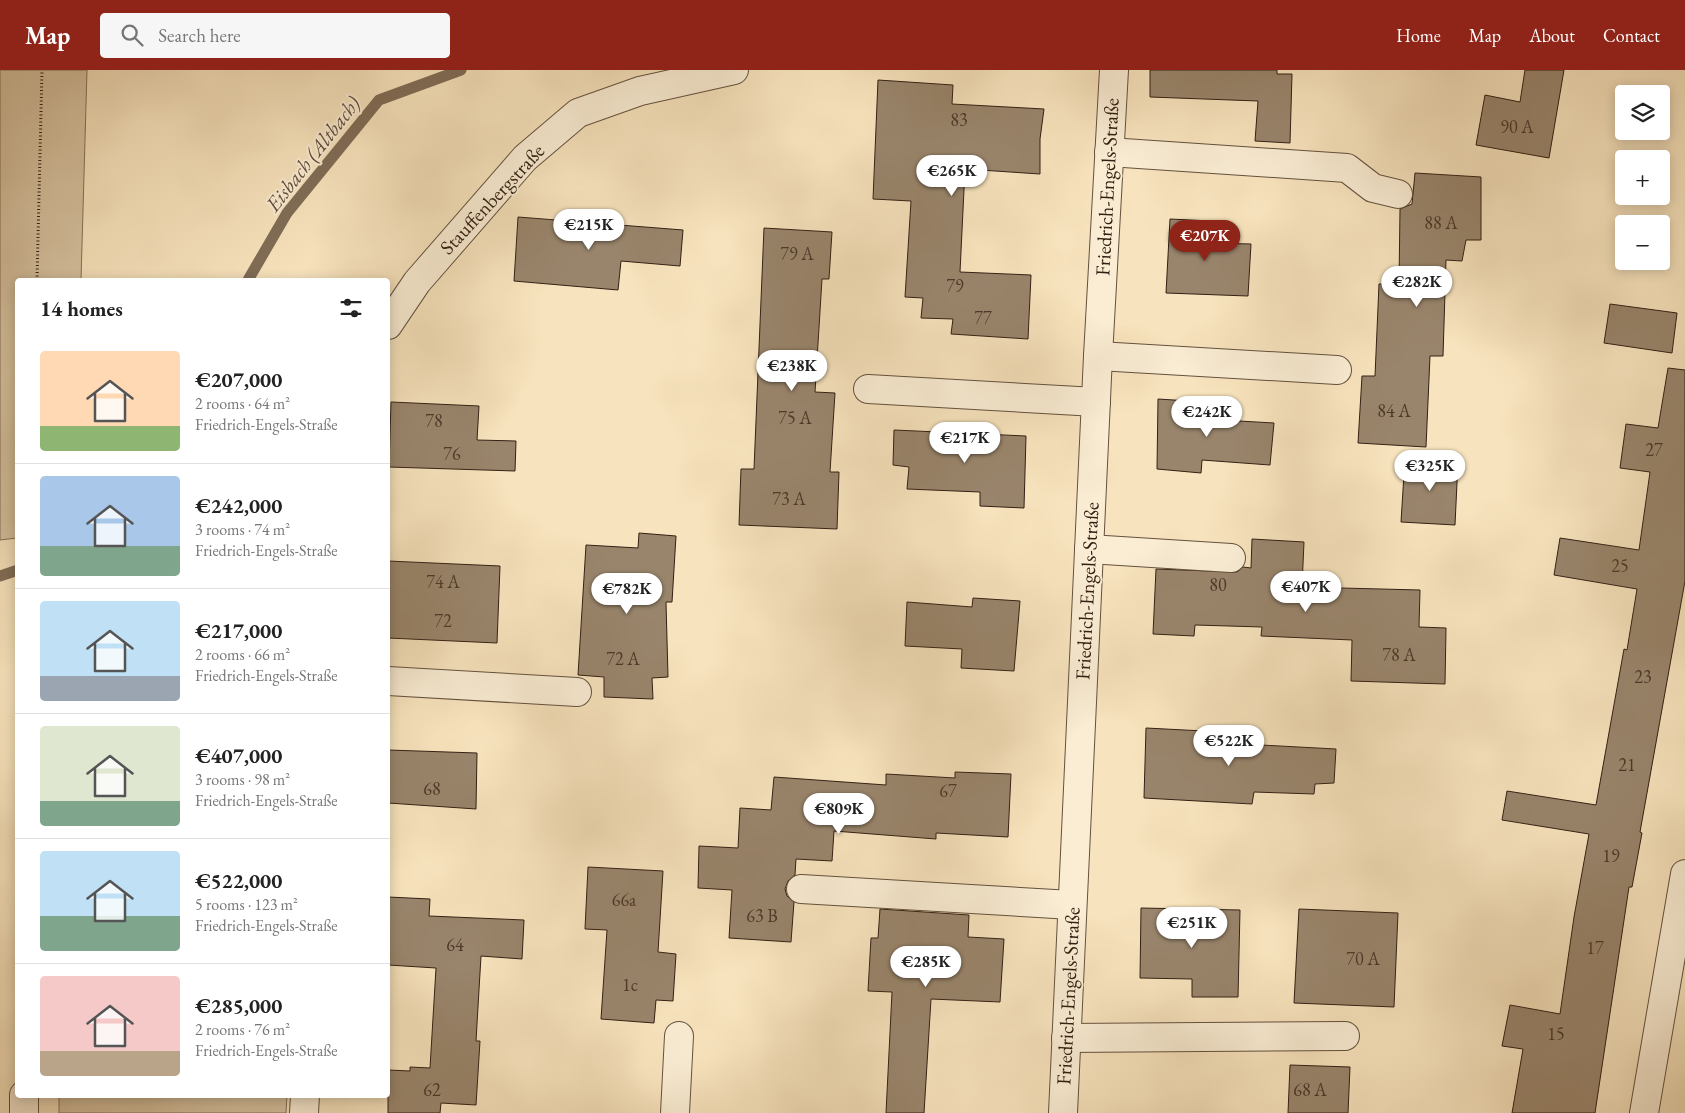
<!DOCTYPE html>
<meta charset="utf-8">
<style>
:root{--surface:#fff;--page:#f6f6f6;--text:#222;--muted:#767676;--line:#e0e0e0;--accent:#8f2418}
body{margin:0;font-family:"EB Garamond",serif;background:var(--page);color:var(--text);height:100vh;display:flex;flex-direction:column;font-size:19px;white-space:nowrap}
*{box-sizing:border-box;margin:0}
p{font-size:16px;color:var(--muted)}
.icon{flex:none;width:28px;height:28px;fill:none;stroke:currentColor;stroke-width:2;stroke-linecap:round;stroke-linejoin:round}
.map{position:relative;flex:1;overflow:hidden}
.side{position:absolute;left:15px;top:208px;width:375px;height:820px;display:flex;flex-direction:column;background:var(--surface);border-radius:5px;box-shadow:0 2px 12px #0003}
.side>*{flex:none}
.tools{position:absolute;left:1615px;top:15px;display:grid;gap:10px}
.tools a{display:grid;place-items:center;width:55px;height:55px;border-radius:5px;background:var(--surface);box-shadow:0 2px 12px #0003;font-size:25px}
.price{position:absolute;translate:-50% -42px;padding:0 11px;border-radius:18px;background:#fff;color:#222;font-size:16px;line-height:32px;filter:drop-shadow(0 1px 2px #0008)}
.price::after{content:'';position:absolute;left:50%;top:30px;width:15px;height:11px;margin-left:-8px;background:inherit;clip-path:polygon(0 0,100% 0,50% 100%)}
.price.current{background:var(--accent);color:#fff}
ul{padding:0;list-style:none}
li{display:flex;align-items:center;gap:15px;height:125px;padding:0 25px}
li+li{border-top:1px solid var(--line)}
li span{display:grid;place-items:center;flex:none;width:140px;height:100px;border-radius:5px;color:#555}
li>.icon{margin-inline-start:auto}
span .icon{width:60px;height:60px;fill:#fffc;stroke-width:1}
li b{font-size:21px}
h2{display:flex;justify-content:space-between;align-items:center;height:60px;padding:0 25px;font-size:21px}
header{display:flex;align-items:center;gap:30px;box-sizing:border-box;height:70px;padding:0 25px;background:var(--accent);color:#fff}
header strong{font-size:24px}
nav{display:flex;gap:28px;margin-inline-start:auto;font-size:18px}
.search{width:350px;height:45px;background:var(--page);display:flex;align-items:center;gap:12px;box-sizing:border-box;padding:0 18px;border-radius:5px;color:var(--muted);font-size:19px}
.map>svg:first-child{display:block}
.green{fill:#d6c2a0;stroke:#84715a}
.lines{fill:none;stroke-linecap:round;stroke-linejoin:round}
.stream{stroke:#806d57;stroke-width:11}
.building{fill:#99856c;stroke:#332014}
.minor-casing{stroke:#64513e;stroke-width:30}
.path{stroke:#332014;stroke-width:3;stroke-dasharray:1 2.5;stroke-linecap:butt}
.minor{stroke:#faedd4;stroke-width:28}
.labels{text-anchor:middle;stroke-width:4;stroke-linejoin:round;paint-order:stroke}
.number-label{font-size:18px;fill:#4c392a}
.street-label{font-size:20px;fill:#332014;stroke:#faedd4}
.water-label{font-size:21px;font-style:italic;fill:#604d3b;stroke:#faedd4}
</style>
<header>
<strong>Map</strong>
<div class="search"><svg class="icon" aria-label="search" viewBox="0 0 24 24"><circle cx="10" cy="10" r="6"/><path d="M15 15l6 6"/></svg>Search here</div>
<nav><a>Home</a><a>Map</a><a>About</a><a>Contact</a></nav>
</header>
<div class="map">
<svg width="1685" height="1043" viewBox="0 0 1685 1043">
<rect width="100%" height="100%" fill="#f7e3bd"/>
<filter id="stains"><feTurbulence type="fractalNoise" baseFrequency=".004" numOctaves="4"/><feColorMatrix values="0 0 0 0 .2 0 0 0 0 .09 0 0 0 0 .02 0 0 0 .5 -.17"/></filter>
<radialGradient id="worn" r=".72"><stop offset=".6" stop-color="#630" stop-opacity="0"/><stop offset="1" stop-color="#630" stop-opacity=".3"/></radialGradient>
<g class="green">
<path d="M 0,0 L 87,0 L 81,210 L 18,210 L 17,468 L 0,470 Z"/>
<path d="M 59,1025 L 287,1025 L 286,1043 L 59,1043 Z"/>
</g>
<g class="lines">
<g class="stream">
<path d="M 248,210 L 287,143 L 379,30 L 461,0"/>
<path d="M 0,506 L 18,500"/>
</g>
</g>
<g class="building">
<path d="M 1150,0 L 1277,0 L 1277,4 L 1292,4 L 1290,73 L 1255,71 L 1258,31 L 1150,27 Z"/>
<path d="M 1525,0 L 1564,0 L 1549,88 L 1476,75 L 1485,25 L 1520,32 Z"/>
<path d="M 878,10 L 953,15 L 952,34 L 1044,39 L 1040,69 L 1040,104 L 965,99 L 960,202 L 1031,205 L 1028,269 L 951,264 L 953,249 L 921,248 L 923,228 L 905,227 L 911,131 L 873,129 Z"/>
<path d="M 1415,103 L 1481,107 L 1481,170 L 1466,170 L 1462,191 L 1446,190 L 1443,286 L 1430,286 L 1426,377 L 1358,373 L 1362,306 L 1375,306 L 1379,214 L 1399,214 L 1400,139 L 1412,134 Z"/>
<path d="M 518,147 L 683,160 L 680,196 L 621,191 L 618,220 L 514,211 Z"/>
<path d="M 1170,149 L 1211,151 L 1210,173 L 1251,174 L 1248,226 L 1166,223 Z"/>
<path d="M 764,158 L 832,162 L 829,209 L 822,209 L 815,322 L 835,323 L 830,402 L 839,402 L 837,459 L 739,455 L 741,399 L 754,399 Z"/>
<path d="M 1610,234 L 1677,243 L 1672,283 L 1604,273 Z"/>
<path d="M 1668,298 L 1685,300 L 1685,511 L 1640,762 L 1642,763 L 1632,817 L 1629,817 L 1595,1043 L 1512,1043 L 1523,979 L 1502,976 L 1510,935 L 1560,944 L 1574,847 L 1589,764 L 1502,750 L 1507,721 L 1596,735 L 1624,579 L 1627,580 L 1637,519 L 1554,505 L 1560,468 L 1639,480 L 1650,402 L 1620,398 L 1626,354 L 1658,358 Z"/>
<path d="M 1158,329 L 1205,332 L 1204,349 L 1274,353 L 1270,395 L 1202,390 L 1201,403 L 1157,399 Z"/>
<path d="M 391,332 L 479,336 L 477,370 L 516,371 L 515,401 L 389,397 Z"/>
<path d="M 894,360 L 1026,366 L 1024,438 L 980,436 L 980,422 L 907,419 L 909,397 L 893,395 Z"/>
<path d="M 1405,388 L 1458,392 L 1455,455 L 1401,452 Z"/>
<path d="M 639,463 L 676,466 L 672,532 L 666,532 L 668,607 L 652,608 L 653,629 L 604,627 L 604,607 L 578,605 L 586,475 L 638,478 Z"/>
<path d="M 1252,469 L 1304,472 L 1302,517 L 1420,520 L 1419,557 L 1446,558 L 1445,614 L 1351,611 L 1352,570 L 1261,566 L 1262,557 L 1195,555 L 1194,566 L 1153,564 L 1156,499 L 1237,502 L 1243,497 L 1251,498 Z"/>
<path d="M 388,491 L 500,496 L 497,573 L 388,568 Z"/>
<path d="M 973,528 L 1020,531 L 1014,601 L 961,598 L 962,579 L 905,576 L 907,532 L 972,537 Z"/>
<path d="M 1146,658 L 1243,663 L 1242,674 L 1336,679 L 1334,713 L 1315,714 L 1314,724 L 1254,722 L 1252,734 L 1144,728 Z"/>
<path d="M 388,680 L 477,683 L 476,739 L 388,733 Z"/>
<path d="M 955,702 L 1011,704 L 1008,767 L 936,763 L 936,769 L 834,761 L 832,791 L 796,789 L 795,805 L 788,811 L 785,819 L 787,826 L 794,832 L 791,872 L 729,868 L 732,820 L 698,818 L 699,776 L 738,778 L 740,738 L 771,740 L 774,707 L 886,715 L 886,704 L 955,708 Z"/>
<path d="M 588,797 L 663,801 L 658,882 L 676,884 L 673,931 L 656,930 L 654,953 L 601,949 L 607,860 L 585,859 Z"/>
<path d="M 388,827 L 430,829 L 429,846 L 524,850 L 522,889 L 481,886 L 476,971 L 480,971 L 476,1035 L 441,1033 L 440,1043 L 388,1043 L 388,1000 L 410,1001 L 410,997 L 430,998 L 436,898 L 388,895 Z"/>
<path d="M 1141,838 L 1240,840 L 1238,927 L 1192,927 L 1192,909 L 1140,908 Z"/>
<path d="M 880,839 L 969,845 L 968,867 L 1004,869 L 1000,932 L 931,929 L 924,1043 L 886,1043 L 892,922 L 868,921 L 871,868 L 878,868 Z"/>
<path d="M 1299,839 L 1398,843 L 1394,937 L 1294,933 Z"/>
<path d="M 1290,995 L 1350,997 L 1348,1043 L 1288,1043 Z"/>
</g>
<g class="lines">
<g class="minor-casing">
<g id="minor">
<path d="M 1109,82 L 1347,98 L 1373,118 L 1398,124"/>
<path d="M 388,255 L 417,212 L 525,88 L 578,43 L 640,21 L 734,0"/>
<path d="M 1098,286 L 1337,300"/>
<path d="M 868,319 L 1096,332"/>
<path d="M 1089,479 L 1231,488"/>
<path d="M 388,611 L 577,622"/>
<path d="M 801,819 L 1072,835"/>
<path d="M 1066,968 L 1345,966"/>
<path d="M 24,1043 L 24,1025"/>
<path d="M 304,1043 L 305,1025"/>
<path d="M 675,1043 L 679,966"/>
<path d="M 1063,1043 L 1098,286 L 1114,0"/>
<path d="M 1644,1043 L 1685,804"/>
</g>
</g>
<path class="path" d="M 37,210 L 42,0"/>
<use href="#minor" class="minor"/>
</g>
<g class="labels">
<g class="number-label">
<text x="959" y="56">83</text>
<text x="1517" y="63">90 A</text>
<text x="1441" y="159">88 A</text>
<text x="797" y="190">79 A</text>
<text x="955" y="222">79</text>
<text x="983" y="254">77</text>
<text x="1394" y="347">84 A</text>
<text x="795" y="354">75 A</text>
<text x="434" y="357">78</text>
<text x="1654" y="386">27</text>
<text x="452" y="390">76</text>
<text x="789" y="435">73 A</text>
<text x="1620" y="502">25</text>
<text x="443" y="518">74 A</text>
<text x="1218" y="521">80</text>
<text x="443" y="557">72</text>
<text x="1399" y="591">78 A</text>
<text x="623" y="595">72 A</text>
<text x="1643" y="613">23</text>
<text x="1627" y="701">21</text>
<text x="432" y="725">68</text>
<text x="948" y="727">67</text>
<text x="1611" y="792">19</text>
<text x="624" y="836">66a</text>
<text x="762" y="852">63 B</text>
<text x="455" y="881">64</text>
<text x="1595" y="884">17</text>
<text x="1363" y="895">70 A</text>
<text x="630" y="921">1c</text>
<text x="1556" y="970">15</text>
<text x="432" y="1026">62</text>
<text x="1310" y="1026">68 A</text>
</g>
<g class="street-label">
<text transform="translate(1107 117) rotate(-87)" y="7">Friedrich-Engels-Straße</text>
<text transform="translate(492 129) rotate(-47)" y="7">Stauffenbergstraße</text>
<text transform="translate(1087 521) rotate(-87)" y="7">Friedrich-Engels-Straße</text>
<text transform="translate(1068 926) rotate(-87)" y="7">Friedrich-Engels-Straße</text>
</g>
<g class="water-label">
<text transform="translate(313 84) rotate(-52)" y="7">Eisbach (Altbach)</text>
</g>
</g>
<rect width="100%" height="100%" filter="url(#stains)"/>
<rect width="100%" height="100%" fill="url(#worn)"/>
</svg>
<div class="tools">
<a><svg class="icon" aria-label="layers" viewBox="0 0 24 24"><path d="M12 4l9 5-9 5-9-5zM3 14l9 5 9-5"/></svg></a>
<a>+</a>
<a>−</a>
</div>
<b class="price" style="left:952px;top:127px">€265K</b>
<b class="price" style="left:589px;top:181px">€215K</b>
<b class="price current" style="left:1205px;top:192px">€207K</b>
<b class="price" style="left:1417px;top:238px">€282K</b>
<b class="price" style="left:792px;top:322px">€238K</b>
<b class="price" style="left:1207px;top:368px">€242K</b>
<b class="price" style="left:965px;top:394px">€217K</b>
<b class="price" style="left:1430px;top:422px">€325K</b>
<b class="price" style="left:1306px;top:543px">€407K</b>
<b class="price" style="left:627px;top:545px">€782K</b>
<b class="price" style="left:1229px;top:697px">€522K</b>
<b class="price" style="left:839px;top:765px">€809K</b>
<b class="price" style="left:1192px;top:879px">€251K</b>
<b class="price" style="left:926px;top:918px">€285K</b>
<section class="side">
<h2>14 homes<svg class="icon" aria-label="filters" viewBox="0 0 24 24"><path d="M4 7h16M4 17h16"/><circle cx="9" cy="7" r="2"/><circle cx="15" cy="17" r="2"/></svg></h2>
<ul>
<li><span style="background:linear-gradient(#ffd9b3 75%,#8fb573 0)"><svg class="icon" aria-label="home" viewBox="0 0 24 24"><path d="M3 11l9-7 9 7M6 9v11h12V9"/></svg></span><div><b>€207,000</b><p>2 rooms · 64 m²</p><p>Friedrich-Engels-Straße</p></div></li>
<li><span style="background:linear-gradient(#a9c7e8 70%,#7fa58c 0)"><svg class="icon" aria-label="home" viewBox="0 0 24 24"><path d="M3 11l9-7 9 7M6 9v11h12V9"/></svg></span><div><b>€242,000</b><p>3 rooms · 74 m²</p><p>Friedrich-Engels-Straße</p></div></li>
<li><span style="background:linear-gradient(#bfe0f5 75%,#9aa5b1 0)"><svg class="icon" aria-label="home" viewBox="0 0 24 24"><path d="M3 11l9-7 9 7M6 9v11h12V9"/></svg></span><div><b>€217,000</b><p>2 rooms · 66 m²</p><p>Friedrich-Engels-Straße</p></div></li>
<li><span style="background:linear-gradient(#dfe7d0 75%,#7fa58c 0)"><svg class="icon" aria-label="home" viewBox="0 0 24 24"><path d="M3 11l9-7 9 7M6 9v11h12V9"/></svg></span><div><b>€407,000</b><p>3 rooms · 98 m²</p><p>Friedrich-Engels-Straße</p></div></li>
<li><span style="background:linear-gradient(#bfe0f5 65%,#7fa58c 0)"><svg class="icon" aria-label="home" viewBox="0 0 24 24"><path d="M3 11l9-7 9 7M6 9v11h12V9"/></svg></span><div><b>€522,000</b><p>5 rooms · 123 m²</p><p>Friedrich-Engels-Straße</p></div></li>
<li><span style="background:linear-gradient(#f6c9c9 75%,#b9a48a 0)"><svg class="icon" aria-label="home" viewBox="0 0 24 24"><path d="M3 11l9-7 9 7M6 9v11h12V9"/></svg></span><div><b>€285,000</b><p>2 rooms · 76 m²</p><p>Friedrich-Engels-Straße</p></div></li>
</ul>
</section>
</div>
